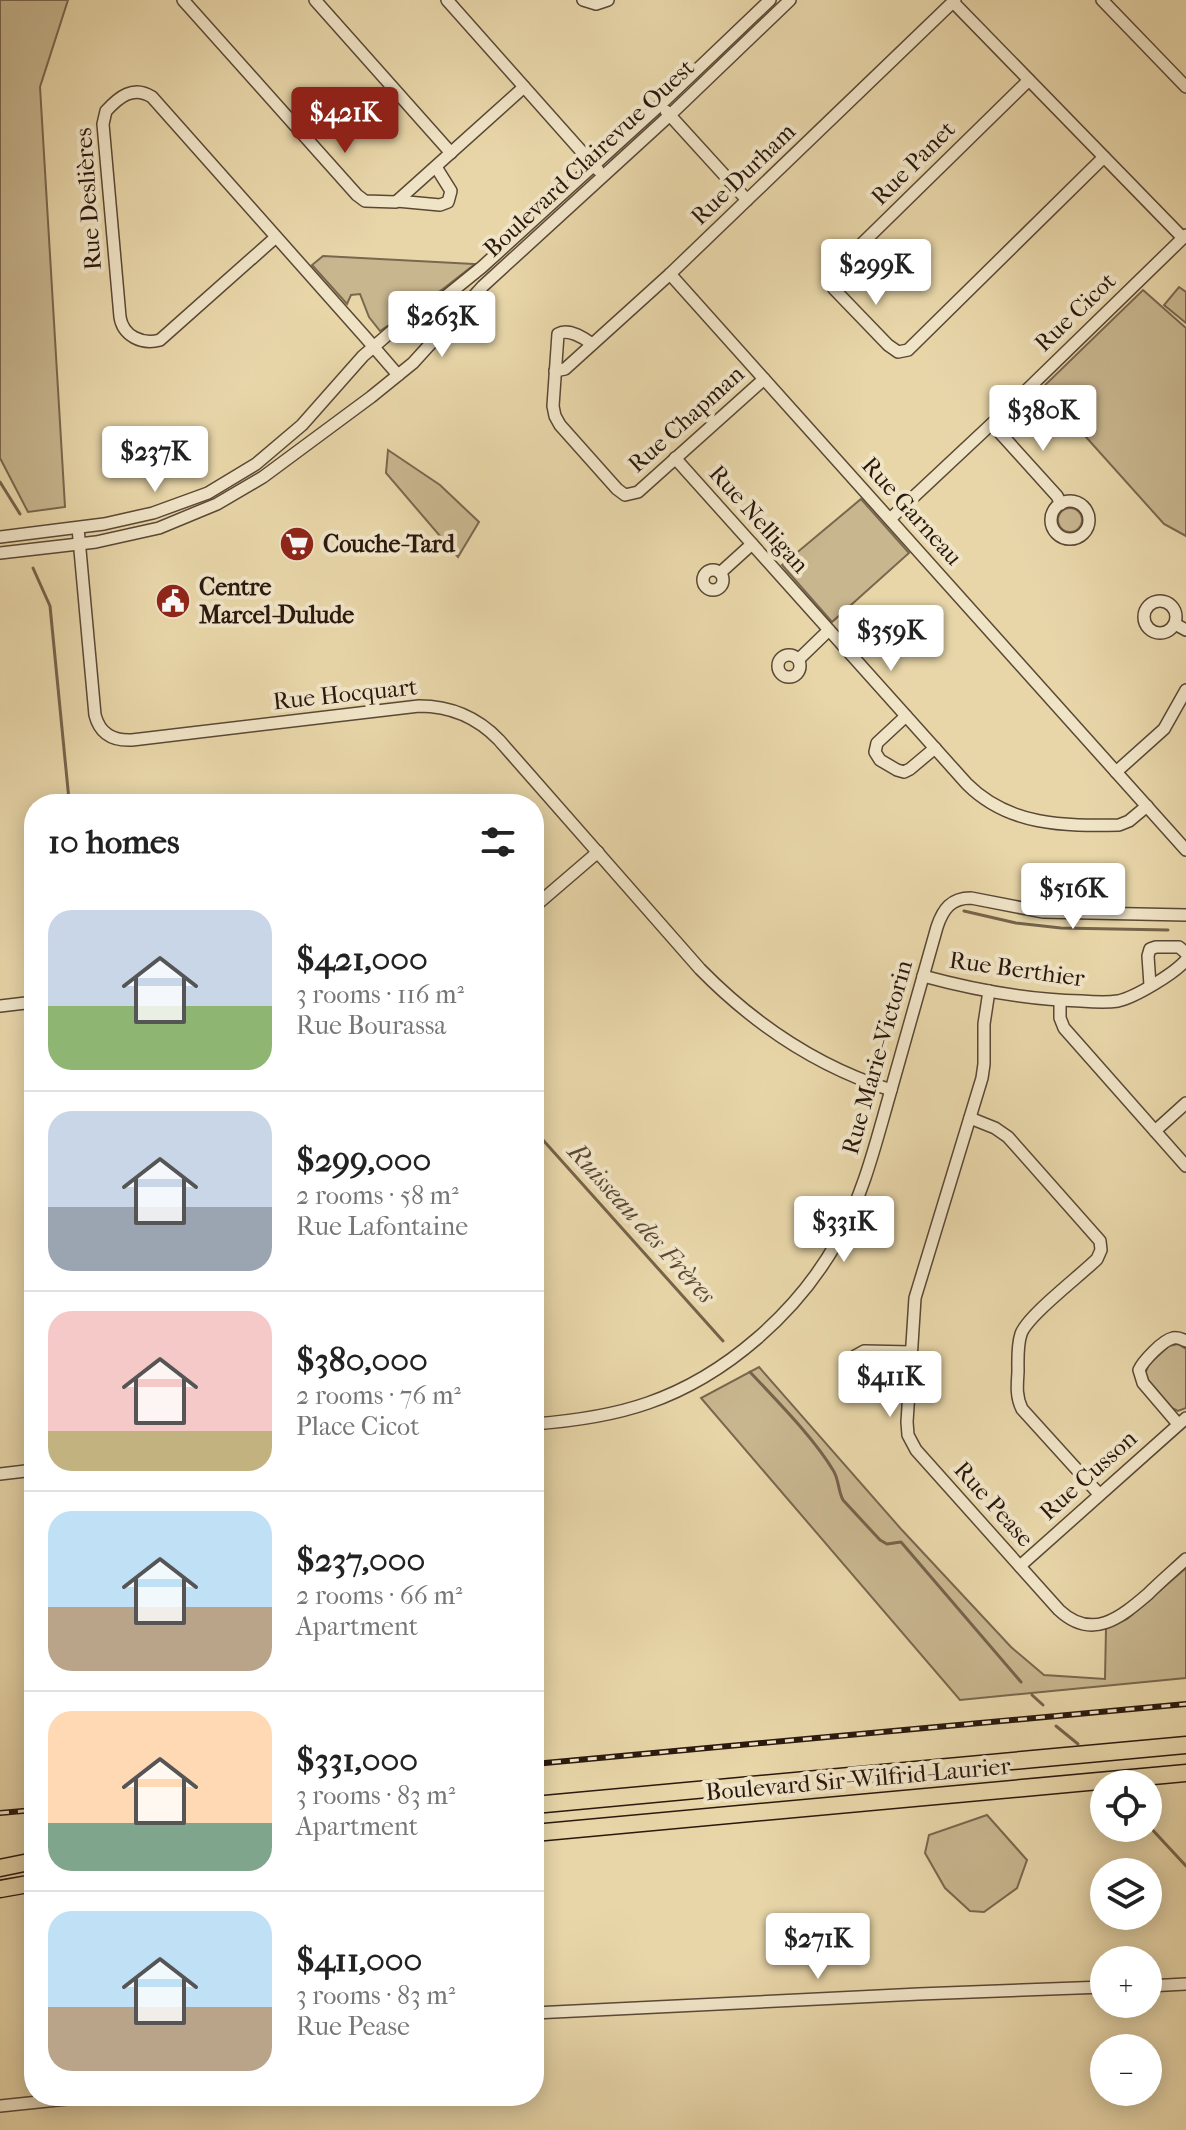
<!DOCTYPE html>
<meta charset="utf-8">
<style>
:root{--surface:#fff;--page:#f6f6f6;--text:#222;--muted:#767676;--line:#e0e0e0;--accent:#8f2418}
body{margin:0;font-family:"IM FELL French Canon",serif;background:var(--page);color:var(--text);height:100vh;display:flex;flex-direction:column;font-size:30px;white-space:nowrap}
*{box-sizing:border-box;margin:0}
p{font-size:26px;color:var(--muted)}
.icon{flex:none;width:44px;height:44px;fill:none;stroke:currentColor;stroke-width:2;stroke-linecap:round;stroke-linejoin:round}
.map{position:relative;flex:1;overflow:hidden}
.drawer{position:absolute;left:24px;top:794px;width:520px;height:1312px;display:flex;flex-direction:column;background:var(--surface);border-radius:32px;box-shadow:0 4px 20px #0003}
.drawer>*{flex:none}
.buttons{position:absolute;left:1090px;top:1770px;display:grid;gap:16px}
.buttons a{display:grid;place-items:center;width:72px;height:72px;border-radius:50%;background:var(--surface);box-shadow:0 4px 20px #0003;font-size:40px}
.price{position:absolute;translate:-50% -68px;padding:0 18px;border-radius:8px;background:#fff;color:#222;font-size:26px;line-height:52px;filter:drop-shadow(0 2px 4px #0008)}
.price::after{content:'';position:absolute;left:50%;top:48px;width:24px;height:18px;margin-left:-12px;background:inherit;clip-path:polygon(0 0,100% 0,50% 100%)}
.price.on{background:var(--accent);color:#fff}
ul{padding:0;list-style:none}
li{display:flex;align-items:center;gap:24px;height:200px;padding:0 24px}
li+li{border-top:2px solid var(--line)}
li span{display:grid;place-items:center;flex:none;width:224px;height:160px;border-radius:24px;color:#555}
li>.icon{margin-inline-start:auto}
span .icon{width:96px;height:96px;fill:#fffc;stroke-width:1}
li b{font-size:34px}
h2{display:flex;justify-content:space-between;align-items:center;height:96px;padding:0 24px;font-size:34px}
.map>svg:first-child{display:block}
.green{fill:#c8b68f;stroke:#79674e;stroke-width:2}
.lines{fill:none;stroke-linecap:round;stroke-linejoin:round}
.stream{stroke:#75634b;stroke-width:3}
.minor-casing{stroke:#5a4835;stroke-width:14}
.highway-casing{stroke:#2a180e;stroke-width:19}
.minor{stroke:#f0e4c7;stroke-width:11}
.highway{stroke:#e8d6a9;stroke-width:16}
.rail-casing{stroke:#2a180e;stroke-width:6}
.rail{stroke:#f0e4c7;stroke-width:3;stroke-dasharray:9;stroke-linecap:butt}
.labels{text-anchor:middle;stroke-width:8;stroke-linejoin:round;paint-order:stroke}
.street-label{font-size:24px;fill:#2a180e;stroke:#f0e4c7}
.poi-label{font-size:24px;font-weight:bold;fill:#2a180e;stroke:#f0e4c7;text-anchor:start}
.water-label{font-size:26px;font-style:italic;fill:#5c4a37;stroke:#f0e4c7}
</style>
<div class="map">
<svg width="1186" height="2130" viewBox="0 0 1186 2130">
<rect width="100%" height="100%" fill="#e8d6a9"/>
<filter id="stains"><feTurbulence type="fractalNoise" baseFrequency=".0025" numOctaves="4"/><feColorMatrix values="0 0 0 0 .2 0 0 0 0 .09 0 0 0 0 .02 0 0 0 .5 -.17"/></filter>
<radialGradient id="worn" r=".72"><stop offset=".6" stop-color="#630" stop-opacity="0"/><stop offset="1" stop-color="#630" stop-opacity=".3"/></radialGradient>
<g class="green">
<path d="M 0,0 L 68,0 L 40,87 L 65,507 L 28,512 L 0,458 Z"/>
<path d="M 323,256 L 474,264 L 475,264 L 443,289 L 380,331 L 369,317 L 360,294 L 351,295 L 347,304 L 312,265 Z"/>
<path d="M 1179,287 L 1186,292 L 1186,323 L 1164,305 Z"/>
<path d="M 1143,290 L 1186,328 L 1186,536 L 1164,524 L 1042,388 Z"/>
<path d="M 388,450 L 440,485 L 479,522 L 458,557 L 386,473 Z"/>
<path d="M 861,499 L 909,553 L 832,622 L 782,565 Z"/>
<circle cx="1070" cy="520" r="12"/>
<path d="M 1178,1344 L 1186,1349 L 1186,1408 L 1178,1411 L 1172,1408 L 1148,1380 L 1145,1374 L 1149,1364 L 1169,1346 Z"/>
<path d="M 759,1367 L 901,1529 L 1011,1647 L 1044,1675 L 1105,1679 L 1106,1628 L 1127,1619 L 1186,1568 L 1186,1678 L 960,1700 L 701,1398 Z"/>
<path d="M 987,1815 L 1027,1860 L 1017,1888 L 984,1912 L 970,1911 L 945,1888 L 925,1853 L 929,1835 Z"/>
</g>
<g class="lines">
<g class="stream">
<path d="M 0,482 L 20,514"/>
<path d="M 33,568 L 50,606 L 69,800 L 72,804"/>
<path d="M 964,911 L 1016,923 L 1061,928 L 1168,930"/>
<path d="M 534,1130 L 723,1341"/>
<path d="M 750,1372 C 777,1401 813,1437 833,1470 C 839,1479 838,1491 843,1500 L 880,1540 L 887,1544 L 901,1542 L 1021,1682"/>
<path d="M 1032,1695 L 1043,1705"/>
<path d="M 1056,1726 L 1078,1744"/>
<path d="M 1148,1825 L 1186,1866"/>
</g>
<g class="minor-casing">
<g id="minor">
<path d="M 183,0 L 357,195 L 365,201 L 396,202 L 524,87"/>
<path d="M 315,0 L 451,153"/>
<path d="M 447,0 L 598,170"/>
<path d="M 583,0 L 596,4 L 608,0"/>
<path d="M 1102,0 L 1186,87"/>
<path d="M 953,2 L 1183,238"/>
<path d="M 1029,80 L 832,273 L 831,281 L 834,289 L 888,345 L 898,352 L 908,350 L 1104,157"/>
<path d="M 666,111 L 747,200"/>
<path d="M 397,201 L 440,205 L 448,202 L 451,191 L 436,167"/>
<path d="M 276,237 L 160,340 C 142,345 123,336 120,317 L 103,124 L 106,111 C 119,97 133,85 152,97 L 366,338 L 398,375"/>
<path d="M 670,274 L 1186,850"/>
<path d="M 592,344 C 584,338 568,328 558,334 L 553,406 L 555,416 L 560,425 L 617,489 L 625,495 L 638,492 L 764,379"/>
<path d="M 555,371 L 565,369 L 670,274 L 955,0"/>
<path d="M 992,424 L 1057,496 L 1061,504"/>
<path d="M 675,458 L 967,784 C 1009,826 1064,826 1119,825 L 1129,821 L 1147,806"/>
<circle cx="1070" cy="520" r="19"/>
<path d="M 890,519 L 1000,416 L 1186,235"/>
<path d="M 78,528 L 95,715 C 100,734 113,741 132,740 L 419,706 C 450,706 477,717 499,740 L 700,969 C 753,1023 818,1067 891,1090"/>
<path d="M 0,537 L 104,524 L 153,513 L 208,493 L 256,464 L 302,425 L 363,356 L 392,331 L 445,297 L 482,267 L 660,105 L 770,0"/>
<path d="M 0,553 L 96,542 L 159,528 L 217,504 L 263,477 L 371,397 L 413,363 L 483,286 L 670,115 L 790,0"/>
<circle cx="713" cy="580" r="10"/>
<path d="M 720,573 L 752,544"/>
<circle cx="1160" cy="617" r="16"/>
<path d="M 1175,624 L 1186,630"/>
<circle cx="789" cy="666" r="11"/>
<path d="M 799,659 L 829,630"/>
<path d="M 906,716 L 877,743 L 875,752 L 880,760 L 897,770 L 904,772 L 910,769 L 935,748"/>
<path d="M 1116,772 L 1164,729 L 1186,690"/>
<path d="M 534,907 L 598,852"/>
<path d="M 923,976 C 975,990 1028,1000 1081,1001 C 1093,1002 1106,1003 1118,1001 C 1136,997 1175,973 1186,960"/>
<path d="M 1150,985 L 1148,956 L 1150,949 L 1156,947 L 1179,947 L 1186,953"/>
<path d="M 989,991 L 984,1024 L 984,1064 L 982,1078 L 915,1298 L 907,1422 L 908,1435 L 916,1450 L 1059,1610 C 1092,1641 1120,1618 1148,1594 C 1160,1582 1173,1571 1186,1559"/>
<path d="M 1060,1001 L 1060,1018 L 1064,1028 L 1186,1166"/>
<path d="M 0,1006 L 34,1002"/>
<path d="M 970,1118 L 995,1128 L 1008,1137 L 1100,1241 L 1101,1250 L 1097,1259 C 1081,1275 1027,1316 1021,1334 C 1017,1346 1018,1360 1018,1372 C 1017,1386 1016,1397 1022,1409 L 1099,1494"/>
<path d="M 1155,1131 L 1186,1103"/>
<path d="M 910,1377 L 867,1377 L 857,1373 L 853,1364 L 855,1356 L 864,1351 L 911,1352"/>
<path d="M 534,1424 C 573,1421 611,1416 648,1403 C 726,1376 798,1312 838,1240 C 863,1195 875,1146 889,1097 C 905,1040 921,984 937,927 C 943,909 951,898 971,898 L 1043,912 L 1186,915"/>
<path d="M 1178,1424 L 1143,1383 L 1139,1370 C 1143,1361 1163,1340 1173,1338 C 1179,1337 1181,1339 1186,1341"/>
<path d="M 0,1474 L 34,1470"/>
<path d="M 1020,1566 L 1186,1418"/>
<path d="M 1148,1986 L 1186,1984"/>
<path d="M 534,2013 L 919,1994 L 1104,1987"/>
<path d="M 0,2106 L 96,2096"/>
</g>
</g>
<g class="highway-casing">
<g id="highway">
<path d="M 534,1805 L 1186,1745"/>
<path d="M 534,1833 L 1186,1773"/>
<path d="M 0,1868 L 34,1861"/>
<path d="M 0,1889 L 34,1883"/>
</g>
</g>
<use href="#minor" class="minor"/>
<use href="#highway" class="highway"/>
<g class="rail-casing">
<g id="rail">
<path d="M 534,1764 L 1186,1704"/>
<path d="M 0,1813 L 34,1810"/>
</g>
</g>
<use href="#rail" class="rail"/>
</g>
<defs>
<g id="supermarket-disc" transform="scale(1.8)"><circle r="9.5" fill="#8f2418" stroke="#f0e4c7"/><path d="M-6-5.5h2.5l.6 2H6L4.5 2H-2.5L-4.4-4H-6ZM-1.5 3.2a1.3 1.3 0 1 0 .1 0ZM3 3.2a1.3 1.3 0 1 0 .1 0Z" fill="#fff"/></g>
<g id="civic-disc" transform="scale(1.8)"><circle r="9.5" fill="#8f2418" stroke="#f0e4c7"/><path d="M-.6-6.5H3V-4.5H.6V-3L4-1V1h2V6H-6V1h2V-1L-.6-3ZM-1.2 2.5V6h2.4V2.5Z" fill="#fff"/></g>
</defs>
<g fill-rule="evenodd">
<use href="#supermarket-disc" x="297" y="544"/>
<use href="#civic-disc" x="173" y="601"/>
</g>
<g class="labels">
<g class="street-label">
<text transform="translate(589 158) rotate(-43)" y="8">Boulevard Clairevue Ouest</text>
<text transform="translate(913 163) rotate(-45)" y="8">Rue Panet</text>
<text transform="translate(743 174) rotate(-44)" y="8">Rue Durham</text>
<text transform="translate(88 199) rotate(-94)" y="8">Rue Deslières</text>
<text transform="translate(1075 312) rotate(-44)" y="8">Rue Cicot</text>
<text transform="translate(686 419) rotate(-42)" y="8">Rue Chapman</text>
<text transform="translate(912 511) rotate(48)" y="8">Rue Garneau</text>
<text transform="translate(759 519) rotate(48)" y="8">Rue Nelligan</text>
<text transform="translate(345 694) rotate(-6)" y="8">Rue Hocquart</text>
<text transform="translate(1017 969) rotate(8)" y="8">Rue Berthier</text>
<text transform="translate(877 1057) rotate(-74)" y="8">Rue Marie-Victorin</text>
<text transform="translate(1088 1475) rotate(-42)" y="8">Rue Cusson</text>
<text transform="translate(994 1504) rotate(48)" y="8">Rue Pease</text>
<text transform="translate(858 1779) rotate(-5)" y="8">Boulevard Sir-Wilfrid-Laurier</text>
</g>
<g class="poi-label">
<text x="323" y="552">Couche-Tard</text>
<text x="199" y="595">Centre<tspan x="199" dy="28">Marcel-Dulude</tspan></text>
</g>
<g class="water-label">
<text transform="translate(642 1223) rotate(48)" y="9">Ruisseau des Frères</text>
</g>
</g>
<rect width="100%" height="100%" filter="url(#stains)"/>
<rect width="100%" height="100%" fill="url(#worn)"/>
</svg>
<div class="buttons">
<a><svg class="icon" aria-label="locate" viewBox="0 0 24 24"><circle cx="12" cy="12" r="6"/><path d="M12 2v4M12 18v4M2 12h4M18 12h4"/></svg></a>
<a><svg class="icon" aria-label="layers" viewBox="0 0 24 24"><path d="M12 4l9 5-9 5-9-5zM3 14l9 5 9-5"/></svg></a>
<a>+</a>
<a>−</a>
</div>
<b class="price on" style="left:345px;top:155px">$421K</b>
<b class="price" style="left:876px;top:307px">$299K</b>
<b class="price" style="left:442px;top:359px">$263K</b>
<b class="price" style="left:1043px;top:453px">$380K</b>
<b class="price" style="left:155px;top:494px">$237K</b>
<b class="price" style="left:891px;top:673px">$359K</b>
<b class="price" style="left:1073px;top:931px">$516K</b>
<b class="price" style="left:844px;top:1264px">$331K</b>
<b class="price" style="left:890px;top:1419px">$411K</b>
<b class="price" style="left:818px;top:1981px">$271K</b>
<section class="drawer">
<h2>10 homes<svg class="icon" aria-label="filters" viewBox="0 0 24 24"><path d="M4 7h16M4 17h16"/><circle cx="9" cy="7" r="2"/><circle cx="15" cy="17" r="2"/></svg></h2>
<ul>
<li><span style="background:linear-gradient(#c9d6e8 60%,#8fb573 0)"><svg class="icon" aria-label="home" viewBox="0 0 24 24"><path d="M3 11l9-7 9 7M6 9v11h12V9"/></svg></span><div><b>$421,000</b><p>3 rooms · 116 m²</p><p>Rue Bourassa</p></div></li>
<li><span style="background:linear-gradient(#c9d6e8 60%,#9aa5b1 0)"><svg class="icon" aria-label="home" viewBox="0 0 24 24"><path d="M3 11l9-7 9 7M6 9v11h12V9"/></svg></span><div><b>$299,000</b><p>2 rooms · 58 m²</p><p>Rue Lafontaine</p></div></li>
<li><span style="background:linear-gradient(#f6c9c9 75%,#c2b280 0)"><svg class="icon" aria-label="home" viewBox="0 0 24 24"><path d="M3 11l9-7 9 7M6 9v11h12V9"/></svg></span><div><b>$380,000</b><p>2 rooms · 76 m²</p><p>Place Cicot</p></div></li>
<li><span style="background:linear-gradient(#bfe0f5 60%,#b9a48a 0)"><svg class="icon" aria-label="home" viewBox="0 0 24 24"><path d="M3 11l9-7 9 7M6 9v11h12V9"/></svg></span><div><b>$237,000</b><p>2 rooms · 66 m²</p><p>Apartment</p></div></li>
<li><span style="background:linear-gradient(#ffd9b3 70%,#7fa58c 0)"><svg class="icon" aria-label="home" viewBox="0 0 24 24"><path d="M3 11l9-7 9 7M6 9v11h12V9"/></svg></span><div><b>$331,000</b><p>3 rooms · 83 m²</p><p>Apartment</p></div></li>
<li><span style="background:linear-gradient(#bfe0f5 60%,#b9a48a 0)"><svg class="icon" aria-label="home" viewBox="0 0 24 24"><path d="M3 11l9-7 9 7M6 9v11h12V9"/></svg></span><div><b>$411,000</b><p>3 rooms · 83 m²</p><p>Rue Pease</p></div></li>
</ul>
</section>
</div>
